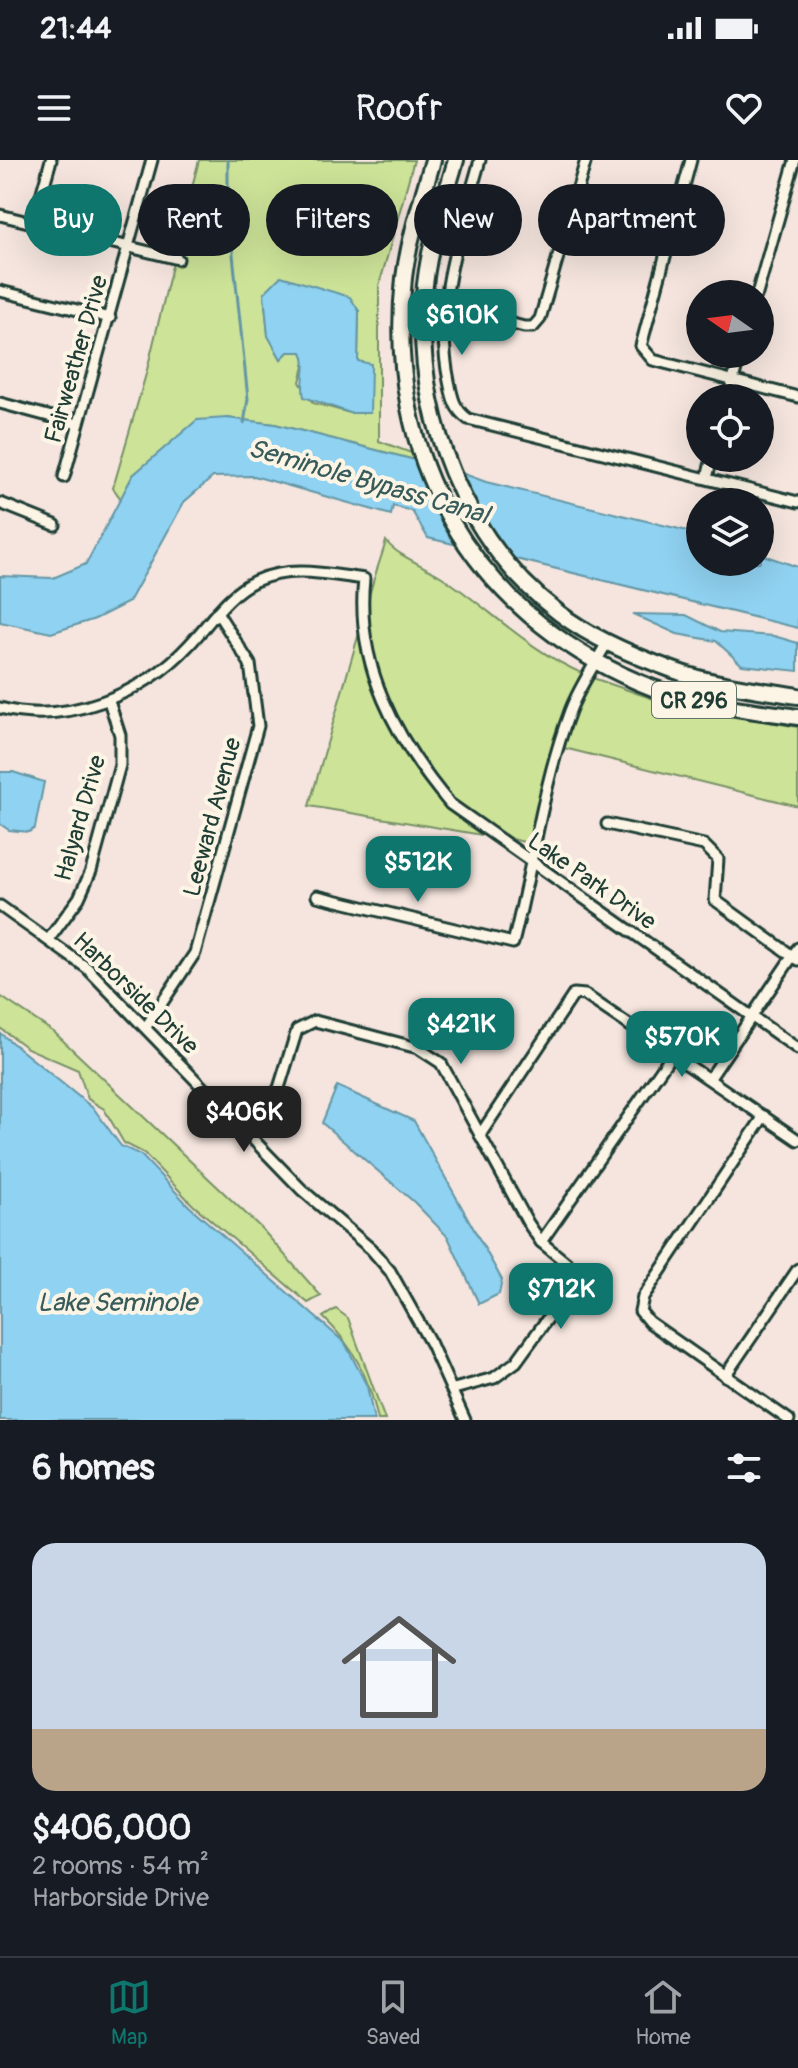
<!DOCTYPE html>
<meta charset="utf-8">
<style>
:root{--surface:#171b24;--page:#242831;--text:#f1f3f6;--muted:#9ea1a6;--line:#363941;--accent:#0f766e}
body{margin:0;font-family:Pangolin,sans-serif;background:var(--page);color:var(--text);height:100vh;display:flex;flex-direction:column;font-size:30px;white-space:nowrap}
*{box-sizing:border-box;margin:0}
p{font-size:26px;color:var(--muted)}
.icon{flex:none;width:44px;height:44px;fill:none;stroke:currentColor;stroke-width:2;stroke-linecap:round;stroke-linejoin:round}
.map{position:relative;height:1260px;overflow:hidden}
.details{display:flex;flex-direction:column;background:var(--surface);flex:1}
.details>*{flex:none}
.guide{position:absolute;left:24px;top:24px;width:750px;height:72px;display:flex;gap:16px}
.needle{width:52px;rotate:284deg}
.controls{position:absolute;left:686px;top:120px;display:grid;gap:16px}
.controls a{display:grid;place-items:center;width:88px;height:88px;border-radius:50%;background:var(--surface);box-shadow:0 8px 32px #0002;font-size:40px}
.price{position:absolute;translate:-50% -68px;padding:0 18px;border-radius:16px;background:var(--accent);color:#fff;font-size:26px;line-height:52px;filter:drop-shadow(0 2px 4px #0008)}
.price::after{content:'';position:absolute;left:50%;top:48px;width:24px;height:18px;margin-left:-12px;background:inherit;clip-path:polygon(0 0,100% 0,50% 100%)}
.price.selected{background:#222;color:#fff}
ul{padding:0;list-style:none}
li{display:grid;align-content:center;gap:16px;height:424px;padding:0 32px}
li span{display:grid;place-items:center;height:248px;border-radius:24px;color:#555}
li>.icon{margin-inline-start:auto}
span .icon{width:144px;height:144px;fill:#fffc;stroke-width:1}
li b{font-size:34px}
h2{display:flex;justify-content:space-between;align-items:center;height:96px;padding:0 32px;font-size:34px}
.pill{padding:0 28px;border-radius:36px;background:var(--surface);box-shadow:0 8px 32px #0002;font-size:28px;line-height:72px}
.pill.selected{background:var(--accent);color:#fff}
.status{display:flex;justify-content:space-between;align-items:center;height:56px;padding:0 40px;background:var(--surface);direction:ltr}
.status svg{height:22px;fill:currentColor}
header{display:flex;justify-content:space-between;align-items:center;height:104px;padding:0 32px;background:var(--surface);font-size:36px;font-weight:600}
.tabs{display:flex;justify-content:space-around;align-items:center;height:112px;border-top:2px solid var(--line);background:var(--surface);font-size:22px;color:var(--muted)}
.tabs a{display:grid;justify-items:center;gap:4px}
.tabs .selected{color:var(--accent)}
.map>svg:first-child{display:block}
.green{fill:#cde398;stroke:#769066;stroke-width:2;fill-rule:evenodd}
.water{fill:#90d2f1;stroke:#6396a5;stroke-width:2}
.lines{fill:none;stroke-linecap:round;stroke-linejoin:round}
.stream{stroke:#6396a5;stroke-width:3}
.street-casing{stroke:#1f3d34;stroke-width:15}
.primary-casing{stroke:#1f3d34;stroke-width:20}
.street{stroke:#fcf5e5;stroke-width:9}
.primary{stroke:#fcf5e5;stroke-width:14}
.labels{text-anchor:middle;stroke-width:8;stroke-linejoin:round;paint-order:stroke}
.shield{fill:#fcf5e5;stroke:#617469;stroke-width:2}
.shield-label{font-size:22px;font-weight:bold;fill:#1f3d34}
.street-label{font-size:24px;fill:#1f3d34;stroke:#fcf5e5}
.water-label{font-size:26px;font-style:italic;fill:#365b5a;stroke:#fcf5e5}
</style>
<div class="status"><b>21:44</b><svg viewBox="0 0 49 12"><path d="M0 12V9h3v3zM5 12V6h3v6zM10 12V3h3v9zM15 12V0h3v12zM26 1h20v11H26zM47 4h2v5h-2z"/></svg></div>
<header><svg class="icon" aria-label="menu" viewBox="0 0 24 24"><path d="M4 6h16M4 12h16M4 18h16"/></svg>Roofr<svg class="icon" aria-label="heart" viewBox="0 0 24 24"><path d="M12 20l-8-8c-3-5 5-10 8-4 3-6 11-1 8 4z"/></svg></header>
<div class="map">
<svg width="798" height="1260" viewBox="0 0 798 1260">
<rect width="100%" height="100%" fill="#f5e5de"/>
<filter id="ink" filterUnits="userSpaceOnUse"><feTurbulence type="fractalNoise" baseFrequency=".0125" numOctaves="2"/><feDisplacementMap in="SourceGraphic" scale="16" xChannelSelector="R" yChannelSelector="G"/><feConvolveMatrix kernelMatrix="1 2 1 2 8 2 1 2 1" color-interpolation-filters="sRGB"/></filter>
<g filter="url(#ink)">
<g class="green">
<path d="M 199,0 L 414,0 L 379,126 L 379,281 L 417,295 L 419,301 L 275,264 L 227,258 L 133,315 L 121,339 L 113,328 L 146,214 L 173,102 L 182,104 L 183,96 L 175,93 ZM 264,134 L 359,151 L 358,201 L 370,253 L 350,253 L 313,243 L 300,222 L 306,198 L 302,192 L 288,192 L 281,199 L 268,175 Z"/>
<path d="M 386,381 C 397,396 425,406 442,417 C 490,449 529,491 584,514 C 554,564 541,626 529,683 C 444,668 389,565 372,488 C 370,477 365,463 366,452 C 369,428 380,403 386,381 Z"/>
<path d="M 359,473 C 376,552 412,629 482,675 L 309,646 Z"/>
<path d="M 593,518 L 671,545 L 798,567 L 798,646 L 564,588 L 576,551 Z"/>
<path d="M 0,836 L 55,873 L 261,1068 L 321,1136 L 308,1143 L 192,1044 L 144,993 L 124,983 L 104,949 L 88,939 L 78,910 L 27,888 L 0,868 Z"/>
<path d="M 336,1149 L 348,1158 L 385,1260 L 378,1260 C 369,1217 354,1187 323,1157 Z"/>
</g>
<g class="water">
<path d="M 281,116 L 350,137 L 359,151 L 358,201 L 371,204 L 370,253 L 350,253 L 304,237 C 300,222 309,204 302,192 L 288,192 L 281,199 L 268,176 L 264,133 Z"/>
<path d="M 227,258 L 275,264 L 419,301 L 462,386 L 428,378 L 412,351 L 393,346 L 391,355 L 254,316 L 213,317 L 184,342 L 129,442 L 95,459 L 51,473 L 0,462 L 0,416 L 53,418 L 86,404 L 133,315 L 197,260 Z"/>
<path d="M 456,311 L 486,322 L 700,374 L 700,402 L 760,402 L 760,394 L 798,407 L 798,468 L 508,397 L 488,370 Z"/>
<path d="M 633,454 L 686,455 L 720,472 L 774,476 L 798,483 L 798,511 L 742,505 L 716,481 L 677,474 Z"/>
<path d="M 0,612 L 13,612 L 44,622 L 35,668 L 29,672 L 9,670 L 0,664 Z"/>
<path d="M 0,873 L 94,949 L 121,986 L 141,995 L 189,1046 L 345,1183 L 367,1226 L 374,1260 L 0,1260 Z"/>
<path d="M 337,926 L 414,961 L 502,1120 L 499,1134 L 479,1144 L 448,1077 L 414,1042 L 322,963 Z"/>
</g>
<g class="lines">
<path class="stream" d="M 228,0 L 228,46 L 248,239 L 244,263"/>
<g class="street-casing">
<g id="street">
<path d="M 480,0 C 460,73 433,145 449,221 C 452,237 454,249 468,259 L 798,342"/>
<path d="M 691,0 L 641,186 L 653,200 L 798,237"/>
<path d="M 0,55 L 178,99"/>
<path d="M 33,64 L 51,0"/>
<path d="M 0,131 L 110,158"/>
<path d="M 757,134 L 795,0"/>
<path d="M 444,146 L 524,167 L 533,167 L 540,159 L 586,0"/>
<path d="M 728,238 L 740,194"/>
<path d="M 0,243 L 78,264"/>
<path d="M 64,317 L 152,0"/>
<path d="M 707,318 L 712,298"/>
<path d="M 0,343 L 55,365"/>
<path d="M 0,548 C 67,566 145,533 189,485 C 210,463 227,434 255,421 C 290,405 327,414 364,419 C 355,505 396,580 450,644 L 798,889"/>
<path d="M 607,664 L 704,685 L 718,699 L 715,740 L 798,800"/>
<path d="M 317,736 L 513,783 C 533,706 542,626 570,551 C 579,527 595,504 608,481"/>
<path d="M 0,746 L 87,808 L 302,1030 L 371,1089 L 390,1111 L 431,1184 L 465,1260"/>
<path d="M 49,779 L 79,738 L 91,711 L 120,605 L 120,575 L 109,541"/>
<path d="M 146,867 L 195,793 L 258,566 L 250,504 L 217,452"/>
<path d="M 710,918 L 798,788"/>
<path d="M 764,956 L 643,1137 L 640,1151 L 649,1162 L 789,1260"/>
<path d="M 247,974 L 279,928 L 297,870 L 315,861 L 418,888 L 441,903 L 528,1063 L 541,1082 L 580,1114 L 516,1202 L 494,1218 L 454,1229"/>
<path d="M 480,975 L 574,834 L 585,835 L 798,980"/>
<path d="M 541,1082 L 672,894"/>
<path d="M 725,1216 L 798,1109"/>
</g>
</g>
<g class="primary-casing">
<g id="primary">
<path d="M 433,0 C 422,39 409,78 404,118 C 384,298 472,451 638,522 C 688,544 744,549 798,557"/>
<path d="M 456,0 C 443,45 427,90 424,136 C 415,255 463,380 559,453 C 591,478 635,496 673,510 C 713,525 756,529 798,536"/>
</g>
</g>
<use href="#street" class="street"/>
<use href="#primary" class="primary"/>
</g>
</g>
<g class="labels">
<rect class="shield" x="652" y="522" width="84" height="36" rx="6"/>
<g class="shield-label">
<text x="694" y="548">CR 296</text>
</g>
<g class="street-label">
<text transform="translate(76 199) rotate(-74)" y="8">Fairweather Drive</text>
<text transform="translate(212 657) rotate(-75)" y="8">Leeward Avenue</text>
<text transform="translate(80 658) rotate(-74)" y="8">Halyard Drive</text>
<text transform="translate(592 721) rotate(35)" y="8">Lake Park Drive</text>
<text transform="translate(136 833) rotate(44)" y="8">Harborside Drive</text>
</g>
<g class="water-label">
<text transform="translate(369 321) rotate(16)" y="9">Seminole Bypass Canal</text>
<text x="117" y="1151">Lake Seminole</text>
</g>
</g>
</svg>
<div class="controls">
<a><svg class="needle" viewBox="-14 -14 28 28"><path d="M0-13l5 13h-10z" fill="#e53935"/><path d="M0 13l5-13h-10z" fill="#9ea1a6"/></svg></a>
<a><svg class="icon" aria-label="locate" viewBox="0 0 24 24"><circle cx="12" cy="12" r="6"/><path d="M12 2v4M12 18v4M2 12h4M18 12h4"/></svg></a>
<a><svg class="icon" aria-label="layers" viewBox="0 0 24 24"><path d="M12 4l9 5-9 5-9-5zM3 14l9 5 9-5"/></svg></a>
</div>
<b class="price" style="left:462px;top:197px">$610K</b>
<b class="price" style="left:418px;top:744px">$512K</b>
<b class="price" style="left:461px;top:906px">$421K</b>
<b class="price" style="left:682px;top:919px">$570K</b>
<b class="price selected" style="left:244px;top:994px">$406K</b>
<b class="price" style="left:561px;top:1171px">$712K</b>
<div class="guide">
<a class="pill selected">Buy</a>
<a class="pill">Rent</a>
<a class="pill">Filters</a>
<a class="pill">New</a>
<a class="pill">Apartment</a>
</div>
</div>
<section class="details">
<h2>6 homes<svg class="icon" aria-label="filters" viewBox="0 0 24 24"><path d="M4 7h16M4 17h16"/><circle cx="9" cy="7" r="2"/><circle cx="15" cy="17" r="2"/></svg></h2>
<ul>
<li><span style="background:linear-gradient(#c9d6e8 75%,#b9a48a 0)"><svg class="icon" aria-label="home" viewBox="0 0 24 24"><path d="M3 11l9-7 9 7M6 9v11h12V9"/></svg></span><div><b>$406,000</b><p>2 rooms · 54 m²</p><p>Harborside Drive</p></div></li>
</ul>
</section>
<nav class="tabs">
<a class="selected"><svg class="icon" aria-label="map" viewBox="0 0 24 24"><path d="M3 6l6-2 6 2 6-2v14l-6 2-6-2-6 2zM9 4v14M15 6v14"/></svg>Map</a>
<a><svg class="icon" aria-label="saved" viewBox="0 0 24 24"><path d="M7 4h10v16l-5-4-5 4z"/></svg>Saved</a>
<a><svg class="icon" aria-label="home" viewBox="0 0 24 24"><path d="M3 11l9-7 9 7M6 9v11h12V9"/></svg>Home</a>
</nav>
